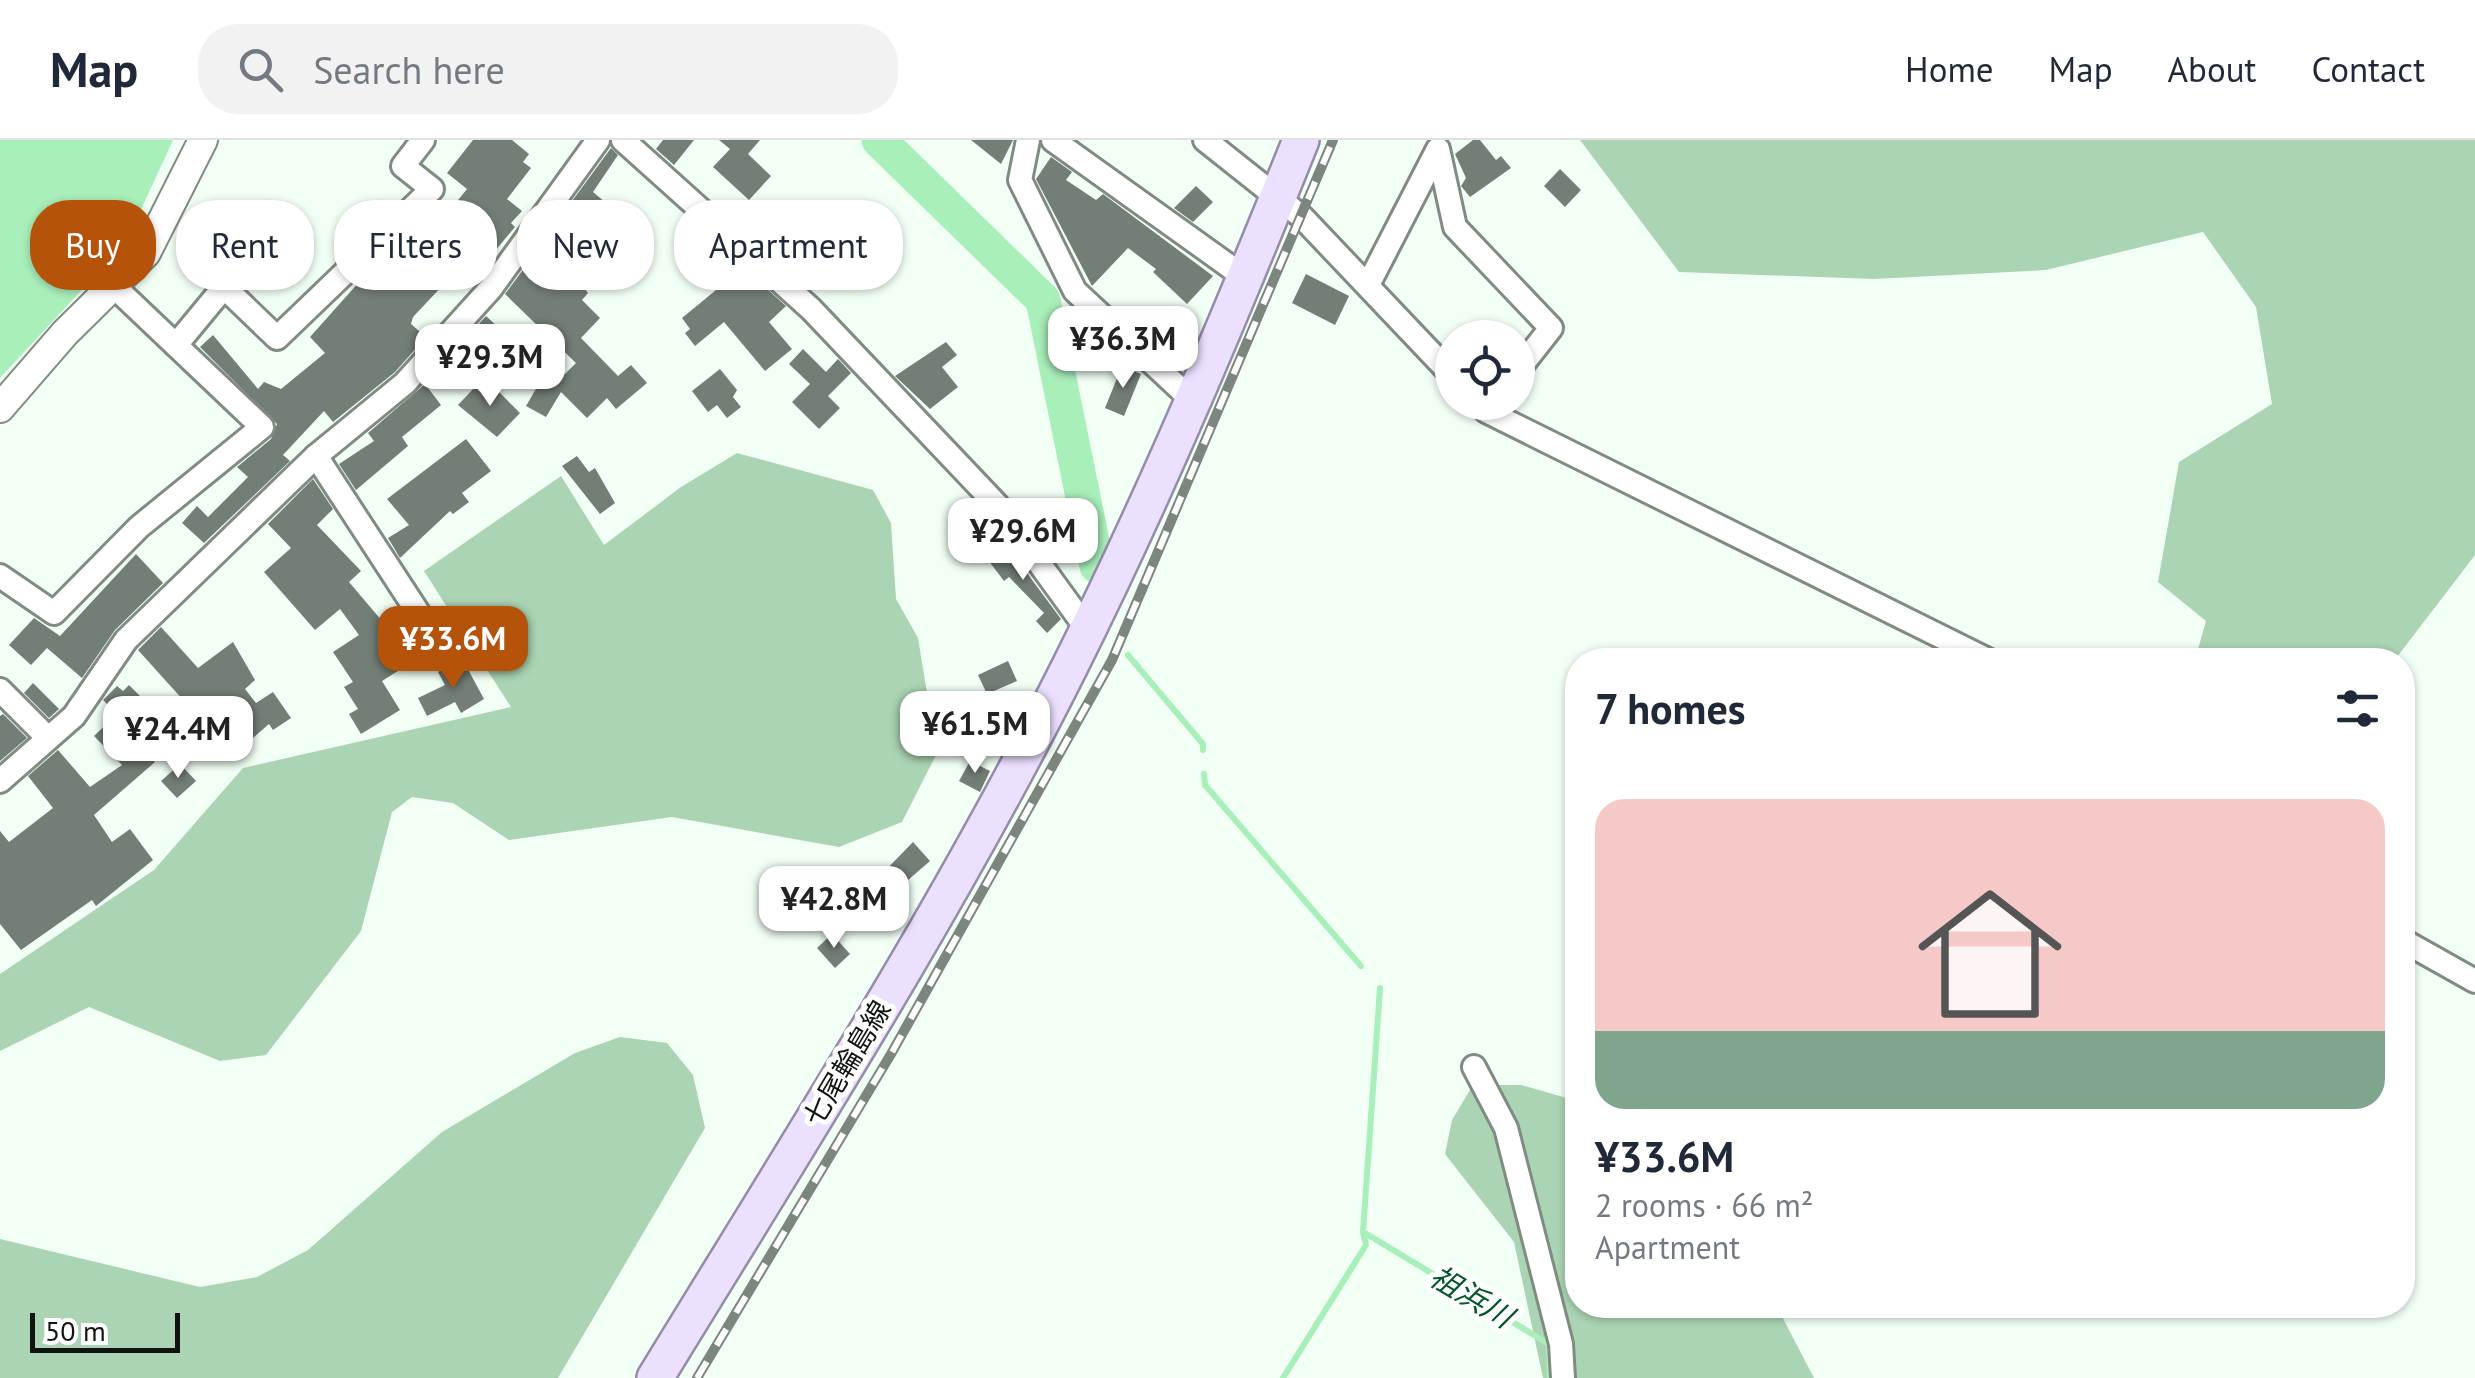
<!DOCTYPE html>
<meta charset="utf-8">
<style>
:root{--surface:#fff;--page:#f2f2f3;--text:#1f2937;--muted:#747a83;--line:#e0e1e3;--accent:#b45309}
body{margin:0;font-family:"PT Sans","Noto Sans JP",sans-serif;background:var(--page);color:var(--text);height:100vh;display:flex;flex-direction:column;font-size:38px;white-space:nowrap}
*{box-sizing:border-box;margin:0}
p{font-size:32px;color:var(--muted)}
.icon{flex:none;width:55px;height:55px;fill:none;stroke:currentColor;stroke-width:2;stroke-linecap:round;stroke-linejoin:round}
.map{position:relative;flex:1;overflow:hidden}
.panel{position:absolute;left:1565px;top:508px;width:850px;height:670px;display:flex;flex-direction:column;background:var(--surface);border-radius:40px;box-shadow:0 2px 8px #0004}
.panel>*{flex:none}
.top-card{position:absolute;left:30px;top:60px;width:950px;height:90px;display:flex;gap:20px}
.fabs{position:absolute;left:1435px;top:180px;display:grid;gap:20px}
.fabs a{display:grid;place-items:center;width:100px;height:100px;border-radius:50%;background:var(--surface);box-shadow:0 2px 8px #0004;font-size:50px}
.scale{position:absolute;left:30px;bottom:25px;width:150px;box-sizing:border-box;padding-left:10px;border:5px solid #101411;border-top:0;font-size:28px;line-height:35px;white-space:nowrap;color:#101411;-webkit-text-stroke:8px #fff;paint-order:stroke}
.price{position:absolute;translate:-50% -85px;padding:0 22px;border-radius:20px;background:#fff;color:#222;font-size:32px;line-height:65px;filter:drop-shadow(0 2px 5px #0008)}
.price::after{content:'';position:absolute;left:50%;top:60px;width:30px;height:22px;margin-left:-15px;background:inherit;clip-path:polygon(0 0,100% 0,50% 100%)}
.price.active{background:var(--accent);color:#fff}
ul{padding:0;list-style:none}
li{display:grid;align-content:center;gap:20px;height:530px;padding:0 30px}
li+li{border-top:2px solid var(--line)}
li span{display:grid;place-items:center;height:310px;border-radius:30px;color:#555}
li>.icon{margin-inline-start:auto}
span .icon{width:180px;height:180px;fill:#fffc;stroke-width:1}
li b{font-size:42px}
h2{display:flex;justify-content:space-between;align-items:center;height:120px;padding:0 30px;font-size:42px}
.chip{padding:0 35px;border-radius:40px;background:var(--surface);box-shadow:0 2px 8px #0004;font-size:35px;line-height:90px}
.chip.active{background:var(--accent);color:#fff}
header{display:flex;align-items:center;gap:60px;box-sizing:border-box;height:140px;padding:0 50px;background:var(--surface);border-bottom:2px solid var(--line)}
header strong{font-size:48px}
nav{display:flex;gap:55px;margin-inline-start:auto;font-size:35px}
.search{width:700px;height:90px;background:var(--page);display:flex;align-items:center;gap:25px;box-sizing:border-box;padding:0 35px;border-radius:40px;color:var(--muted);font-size:38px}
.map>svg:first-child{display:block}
.green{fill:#aad4b3}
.water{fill:#a9efba}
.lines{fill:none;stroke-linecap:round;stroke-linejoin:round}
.stream{stroke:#a9efba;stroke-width:6}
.river{stroke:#a9efba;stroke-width:35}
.building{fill:#737e76}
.minor-casing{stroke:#808c82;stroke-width:28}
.tertiary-casing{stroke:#808c82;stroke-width:32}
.primary-casing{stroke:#958caa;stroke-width:40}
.minor{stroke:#fff;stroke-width:22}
.tertiary{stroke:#fff;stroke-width:28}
.primary{stroke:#ebe0fe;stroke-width:35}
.rail-casing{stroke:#7c857e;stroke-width:10}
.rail{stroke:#fff;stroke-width:6;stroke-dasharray:19;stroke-linecap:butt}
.labels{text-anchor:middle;stroke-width:10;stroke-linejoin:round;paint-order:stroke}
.street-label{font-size:28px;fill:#101411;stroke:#fff}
.water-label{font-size:30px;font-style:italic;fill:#025729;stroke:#fff}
</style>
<header>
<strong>Map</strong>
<div class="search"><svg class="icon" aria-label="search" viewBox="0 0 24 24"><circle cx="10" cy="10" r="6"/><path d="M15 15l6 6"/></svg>Search here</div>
<nav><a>Home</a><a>Map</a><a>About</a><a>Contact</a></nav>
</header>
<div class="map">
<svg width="2475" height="1238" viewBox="0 0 2475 1238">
<rect width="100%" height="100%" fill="#f2fff5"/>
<g class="green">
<path d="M 1580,0 L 2475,0 L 2475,415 L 2397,517 L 2195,520 L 2206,481 L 2158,442 L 2179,322 L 2272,264 L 2256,167 L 2203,92 L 2046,130 L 1874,139 L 1679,132 Z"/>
<path d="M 737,313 L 873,350 L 891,383 L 896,459 L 918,498 L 937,613 L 902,682 L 839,707 L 672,677 L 509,700 L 453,663 L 412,657 L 392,672 L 361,791 L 266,915 L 220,921 L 89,867 L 0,911 L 0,834 L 154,730 L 243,628 L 511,567 L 424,431 L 561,336 L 604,405 L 681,347 Z"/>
<path d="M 620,897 L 667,903 L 693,935 L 705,988 L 558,1238 L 0,1238 L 0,1099 L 200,1147 L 257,1137 L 308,1110 L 442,992 L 575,913 Z"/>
<path d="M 1473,945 L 1521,945 L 1577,961 L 1578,1165 L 1776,1165 L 1814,1238 L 1543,1238 L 1514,1102 L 1445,1014 L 1452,980 Z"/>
</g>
<path class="water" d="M 0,0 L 173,0 L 138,76 L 92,139 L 0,238 Z"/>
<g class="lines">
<g class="stream">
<path d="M 1128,515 L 1203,604 L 1203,610"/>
<path d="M 1204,634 L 1205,645 L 1361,826"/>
<path d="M 1365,1093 L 1549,1204 L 1550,1238"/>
<path d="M 1283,1238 L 1366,1105 L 1363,1092 L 1380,848"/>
</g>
<path class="river" d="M 879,0 L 1043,160 L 1097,426"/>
</g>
<g class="building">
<path d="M 473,0 L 512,0 L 529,14 L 523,22 L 531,28 L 507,59 L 522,71 L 511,83 L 515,87 L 489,118 L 478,126 L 473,121 L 450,147 L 445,143 L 413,177 L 411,184 L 426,197 L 395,232 L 333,282 L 324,271 L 283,315 L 290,321 L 204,403 L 182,383 L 197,366 L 208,377 L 248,337 L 237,327 L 271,299 L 277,284 L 200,207 L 213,195 L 258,249 L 264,242 L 281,249 L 325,213 L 310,197 L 368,132 L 385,148 L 409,121 L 420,131 L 450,97 L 437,86 L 467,49 L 447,33 Z"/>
<path d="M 663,0 L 694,0 L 674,25 L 656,9 Z"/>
<path d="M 719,0 L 760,0 L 748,14 L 771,36 L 749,60 L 713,27 L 730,9 Z"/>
<path d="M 971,0 L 1013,0 L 1001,24 Z"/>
<path d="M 1473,0 L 1480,0 L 1496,20 L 1501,16 L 1511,28 L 1470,57 L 1461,46 L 1466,38 L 1455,14 Z"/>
<path d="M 611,8 L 618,15 L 593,52 L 625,79 L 633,69 L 648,81 L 623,110 L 578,72 L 576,75 L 567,68 Z"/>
<path d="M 1051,17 L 1072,32 L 1066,40 L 1096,60 L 1103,54 L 1213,136 L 1187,164 L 1153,132 L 1156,129 L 1128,108 L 1092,146 L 1036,39 Z"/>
<path d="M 1560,29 L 1581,50 L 1565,67 L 1544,46 Z"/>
<path d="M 1196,46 L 1213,62 L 1193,82 L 1174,68 Z"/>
<path d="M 764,77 L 788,105 L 775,116 L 746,91 Z"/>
<path d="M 688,88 L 695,96 L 701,90 L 712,100 L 705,107 L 713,116 L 718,112 L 742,139 L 749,133 L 786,166 L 769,182 L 792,209 L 765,231 L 724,182 L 695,206 L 685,193 L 690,189 L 682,178 L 716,150 L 678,98 Z"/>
<path d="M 534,115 L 556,138 L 567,127 L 588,153 L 582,160 L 600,178 L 581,198 L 618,236 L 631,225 L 647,243 L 616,269 L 607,258 L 587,278 L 561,252 L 546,277 L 526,266 L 547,230 L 559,240 L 576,223 L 505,154 Z"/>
<path d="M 1306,134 L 1349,156 L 1335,185 L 1292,163 Z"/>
<path d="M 486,176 L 500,189 L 490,202 L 483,195 L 469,214 L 459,206 Z"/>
<path d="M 946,202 L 957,215 L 942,227 L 958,247 L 930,269 L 895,236 Z"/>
<path d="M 803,209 L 826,232 L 838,219 L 851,233 L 828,256 L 840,268 L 819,289 L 792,262 L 810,244 L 789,224 Z"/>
<path d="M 1122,226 L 1141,234 L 1124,276 L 1105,268 Z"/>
<path d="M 720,229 L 737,250 L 733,257 L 741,267 L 727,278 L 717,265 L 708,272 L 692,251 Z"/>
<path d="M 489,242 L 520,273 L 497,297 L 458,265 L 475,247 L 480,252 Z"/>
<path d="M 425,244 L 441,265 L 402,297 L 408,306 L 356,350 L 339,324 L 374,301 L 368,293 Z"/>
<path d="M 466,299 L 491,331 L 462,353 L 469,362 L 453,374 L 450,371 L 400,418 L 388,398 L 409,385 L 387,359 Z"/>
<path d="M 577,316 L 589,332 L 595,328 L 615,363 L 600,374 L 562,326 Z"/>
<path d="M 313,339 L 333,369 L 317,385 L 361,431 L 349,442 L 388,488 L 399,482 L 420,517 L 382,541 L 400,570 L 361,594 L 349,574 L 358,569 L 344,547 L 353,542 L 333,512 L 359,495 L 340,469 L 315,490 L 264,432 L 291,408 L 268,384 Z"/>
<path d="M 1004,402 L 1061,479 L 1047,493 L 1036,481 L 1044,473 L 1009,437 L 1004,441 L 985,416 Z"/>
<path d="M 136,414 L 163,443 L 115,490 L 82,538 L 47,508 L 31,525 L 9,505 L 34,478 L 60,496 Z"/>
<path d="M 161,487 L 198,528 L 233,502 L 255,540 L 245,549 L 256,563 L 273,552 L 291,578 L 273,590 L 269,584 L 238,611 L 209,577 L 203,582 L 138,510 Z"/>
<path d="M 1008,521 L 1017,541 L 987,554 L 978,535 Z"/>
<path d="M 456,522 L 464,522 L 484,559 L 461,573 L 455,562 L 427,576 L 418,558 L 445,545 L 438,532 Z"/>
<path d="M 33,543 L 59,569 L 49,578 L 24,553 Z"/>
<path d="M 129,545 L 152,568 L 127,592 L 155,622 L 94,675 L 112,702 L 130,689 L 153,720 L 96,766 L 92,760 L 21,810 L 0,784 L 0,691 L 9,702 L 53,668 L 28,636 L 58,610 L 90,647 L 122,625 L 94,596 L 117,574 L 103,560 L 117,546 L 123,551 Z"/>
<path d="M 3,574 L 27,598 L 0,621 L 0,576 Z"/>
<path d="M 970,621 L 990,631 L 980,652 L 959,641 Z"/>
<path d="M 180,624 L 196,641 L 177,658 L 161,641 Z"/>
<path d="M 913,702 L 930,721 L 893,753 L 879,737 Z"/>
<path d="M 832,794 L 850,814 L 835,828 L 817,808 Z"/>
</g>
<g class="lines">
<g class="minor-casing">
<g id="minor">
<path d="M 623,0 L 811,169 L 997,365 L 1087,489"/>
<path d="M 1028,0 L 1020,40 L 1075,151 L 1191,259"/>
<path d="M 1053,0 L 1243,136"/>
<path d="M 1205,0 L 1302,77 L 1452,235"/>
<path d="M 1369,143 L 1438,9 L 1455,87 L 1551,188 L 1518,230"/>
<path d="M 176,205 L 224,147 L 277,198 L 432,49 L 403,26 L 423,0"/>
<path d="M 1478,262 L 1486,271 L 1988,520"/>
<path d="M 316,316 L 436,500"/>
<path d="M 0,436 L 54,473 L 139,387 L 262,287 L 122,154"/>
<path d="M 0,550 L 48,598"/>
<path d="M 0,641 L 74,576 L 126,500 L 316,316 L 405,243 L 491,148 L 598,0"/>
<path d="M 2402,800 L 2475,841"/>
<path d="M 1474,927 L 1506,988 L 1561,1204 L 1563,1238"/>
</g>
</g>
<g class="tertiary-casing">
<path id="tertiary" d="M 0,268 L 65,193 L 146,113 L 203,0"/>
</g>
<g class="primary-casing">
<path id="primary" d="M 655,1238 C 798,1004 947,772 1070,526 C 1155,356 1230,177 1301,0"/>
</g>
<use href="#minor" class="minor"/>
<use href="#tertiary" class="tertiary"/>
<use href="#primary" class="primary"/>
<g class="rail-casing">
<path id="rail" d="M 697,1238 L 891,914 L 1112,520 L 1333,0"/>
</g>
<use href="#rail" class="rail"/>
</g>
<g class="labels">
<g class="street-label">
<text transform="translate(847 923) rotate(-59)" y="10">七尾輪島線</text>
</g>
<g class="water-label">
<text transform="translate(1471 1157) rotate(31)" y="10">祖浜川</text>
</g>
</g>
</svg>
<div class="fabs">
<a><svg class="icon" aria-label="locate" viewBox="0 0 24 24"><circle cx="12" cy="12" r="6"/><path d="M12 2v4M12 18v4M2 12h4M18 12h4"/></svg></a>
</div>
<div class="scale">50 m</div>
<b class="price" style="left:1123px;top:251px">¥36.3M</b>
<b class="price" style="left:490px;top:269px">¥29.3M</b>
<b class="price" style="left:1023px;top:443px">¥29.6M</b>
<b class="price active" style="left:453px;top:551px">¥33.6M</b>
<b class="price" style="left:975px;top:636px">¥61.5M</b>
<b class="price" style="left:178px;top:641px">¥24.4M</b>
<b class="price" style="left:834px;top:811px">¥42.8M</b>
<div class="top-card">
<a class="chip active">Buy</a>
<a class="chip">Rent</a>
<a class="chip">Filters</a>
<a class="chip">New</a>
<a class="chip">Apartment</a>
</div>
<section class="panel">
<h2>7 homes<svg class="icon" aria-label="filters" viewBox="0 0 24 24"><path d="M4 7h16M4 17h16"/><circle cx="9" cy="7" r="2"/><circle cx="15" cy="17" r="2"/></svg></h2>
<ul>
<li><span style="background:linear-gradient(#f6c9c9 75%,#7fa58c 0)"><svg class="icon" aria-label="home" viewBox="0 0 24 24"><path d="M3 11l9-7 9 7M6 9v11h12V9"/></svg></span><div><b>¥33.6M</b><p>2 rooms · 66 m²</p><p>Apartment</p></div></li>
</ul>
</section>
</div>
